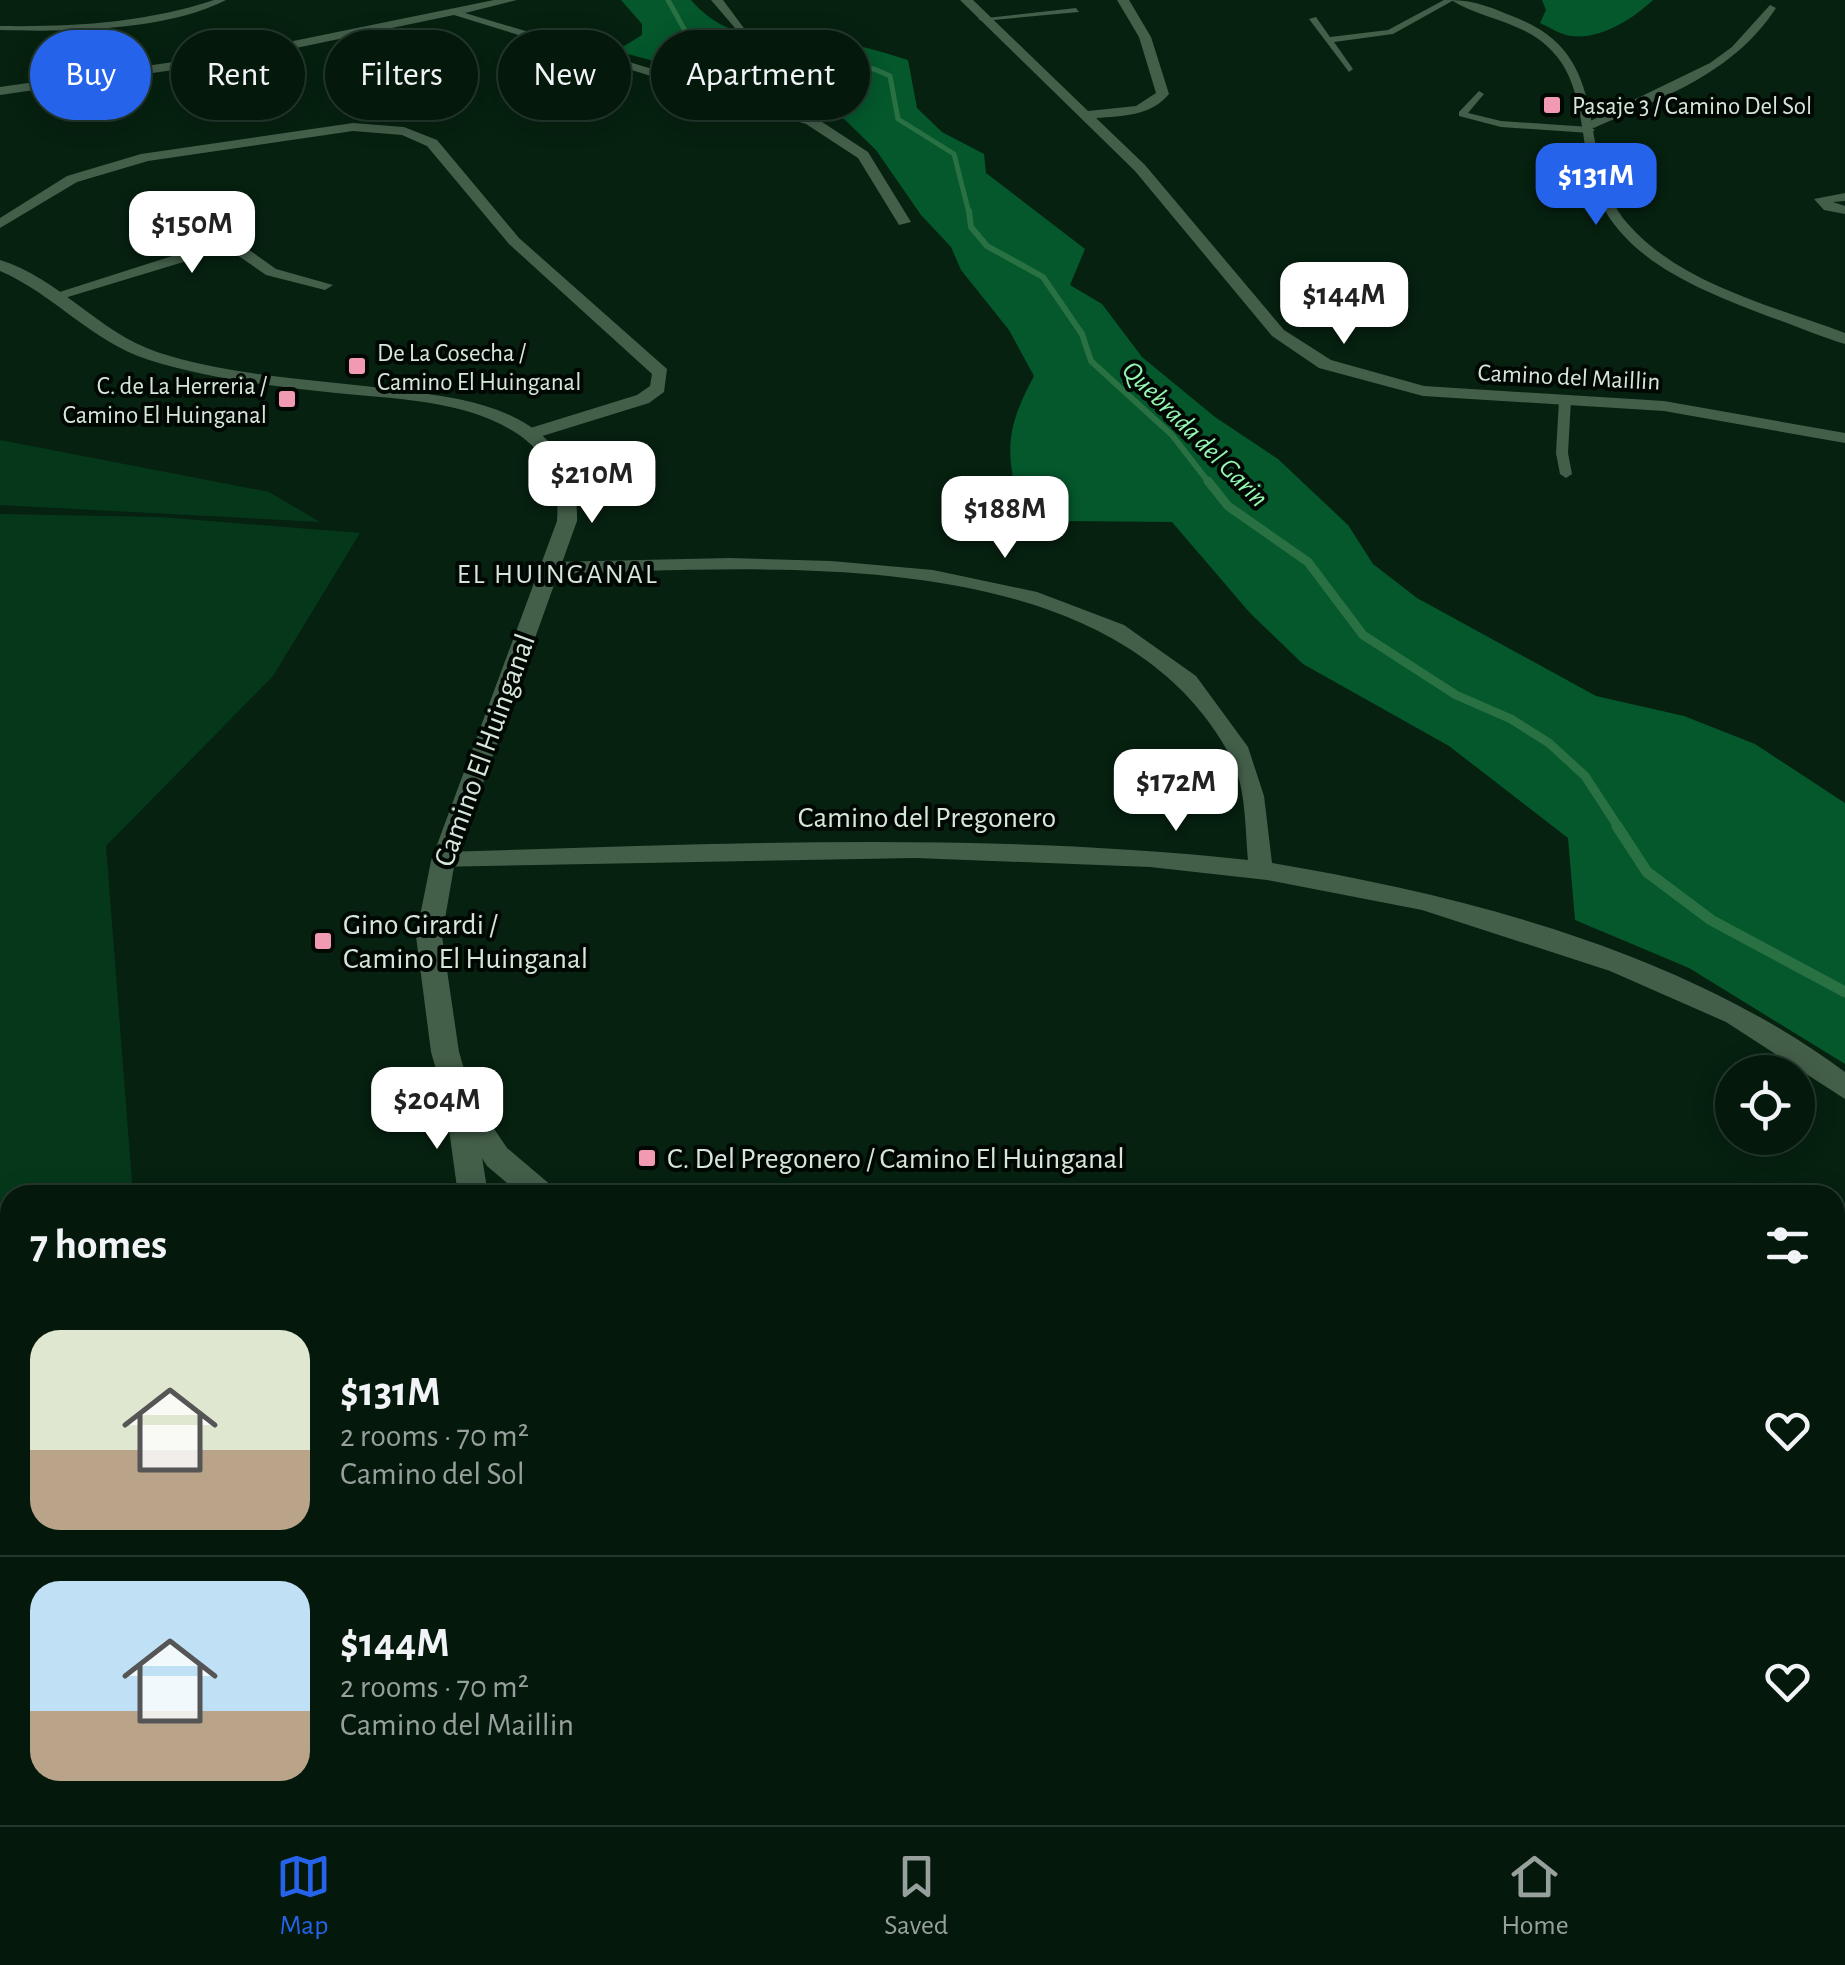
<!DOCTYPE html>
<meta charset="utf-8">
<style>
:root{--surface:#04190c;--page:#12261a;--text:#f1f3f6;--muted:#97a09d;--line:#25382d;--accent:#2563eb}
body{margin:0;font-family:"Alegreya Sans",sans-serif;background:var(--page);color:var(--text);height:100vh;display:flex;flex-direction:column;font-size:38px;white-space:nowrap}
*{box-sizing:border-box;margin:0}
p{font-size:32px;color:var(--muted)}
.icon{flex:none;width:55px;height:55px;fill:none;stroke:currentColor;stroke-width:2;stroke-linecap:round;stroke-linejoin:round}
.map{position:relative;flex:1;overflow:hidden}
.side{position:absolute;left:0px;top:1185px;width:1845px;height:640px;display:flex;flex-direction:column;background:var(--surface);border-radius:30px 30px 0 0;box-shadow:0 5px 25px #0003,0 0 0 2px var(--line)}
.side>*{flex:none}
.guide{position:absolute;left:30px;top:30px;width:1000px;height:90px;display:flex;gap:20px}
.buttons{position:absolute;left:1715px;top:1055px;display:grid;gap:20px}
.buttons a{display:grid;place-items:center;width:100px;height:100px;border-radius:50%;background:var(--surface);box-shadow:0 5px 25px #0003,0 0 0 2px var(--line);font-size:50px}
.price{position:absolute;translate:-50% -85px;padding:0 22px;border-radius:20px;background:#fff;color:#222;font-size:32px;line-height:65px;filter:drop-shadow(0 2px 5px #0008)}
.price::after{content:'';position:absolute;left:50%;top:60px;width:30px;height:22px;margin-left:-15px;background:inherit;clip-path:polygon(0 0,100% 0,50% 100%)}
.price.active{background:var(--accent);color:#fff}
ul{padding:0;list-style:none}
li{display:flex;align-items:center;gap:30px;height:250px;padding:0 30px}
li+li{border-top:2px solid var(--line)}
li span{display:grid;place-items:center;flex:none;width:280px;height:200px;border-radius:30px;color:#555}
li>.icon{margin-inline-start:auto}
span .icon{width:120px;height:120px;fill:#fffc;stroke-width:1}
li b{font-size:42px}
h2{display:flex;justify-content:space-between;align-items:center;height:120px;padding:0 30px;font-size:42px}
.pill{padding:0 35px;border-radius:45px;background:var(--surface);box-shadow:0 5px 25px #0003,0 0 0 2px var(--line);font-size:35px;line-height:90px}
.pill.active{background:var(--accent);color:#fff}
.tabs{display:flex;justify-content:space-around;align-items:center;height:140px;border-top:2px solid var(--line);background:var(--surface);font-size:28px;color:var(--muted)}
.tabs a{display:grid;justify-items:center;gap:5px}
.tabs .active{color:var(--accent)}
.map>svg:first-child{display:block}
.green{fill:#05381b}
.forest{fill:#04582c}
.lines{fill:none;stroke-linecap:round;stroke-linejoin:round}
.stream-far3{stroke:#297143;stroke-width:5}
.stream-far2{stroke:#297143;stroke-width:6}
.stream-far1{stroke:#297143;stroke-width:9}
.stream{stroke:#297143;stroke-width:11}
.lane{fill:#435f4a;fill-rule:evenodd}
.street{fill:#435f4a;fill-rule:evenodd}
.secondary{fill:#435f4a;fill-rule:evenodd}
.poi-dot{fill:#f19ab1;stroke:#010803;stroke-width:4}
.labels{text-anchor:middle;stroke-width:8;stroke-linejoin:round;paint-order:stroke}
.far-poi-label{font-size:25px;fill:#d7e6da;stroke:#010803;text-anchor:start}
.far-street-label{font-size:25px;fill:#d7e6da;stroke:#010803}
.far-water-label{font-size:28px;font-style:italic;fill:#95f7b2;stroke:#010803}
.far-neighbourhood-label{font-size:28px;letter-spacing:2.5px;fill:#d7e6da;stroke:#010803}
.street-label{font-size:30px;fill:#d7e6da;stroke:#010803}
.poi-label{font-size:30px;fill:#d7e6da;stroke:#010803;text-anchor:start}
</style>
<div class="map">
<svg width="1845" height="1825" viewBox="0 0 1845 1825">
<rect width="100%" height="100%" fill="#062110"/>
<g class="green">
<path d="M 0,440 L 269,492 L 320,522 L 0,505 Z"/>
<path d="M 0,514 L 160,517 L 360,533 L 273,676 L 106,846 L 133,1195 L 10,1195 L 10,1815 L 181,1815 L 182,1825 L 0,1825 Z"/>
</g>
<g class="forest">
<path d="M 621,0 L 691,0 C 728,43 771,36 823,40 C 852,43 880,51 908,60 L 917,108 L 942,132 L 984,154 L 986,173 L 1085,249 L 1070,285 L 1102,304 L 1142,357 L 1215,417 L 1278,459 L 1348,525 L 1373,564 L 1417,598 L 1596,696 L 1684,716 L 1755,744 L 1845,803 L 1845,1064 L 1689,968 L 1575,920 L 1568,838 L 1449,746 L 1303,664 L 1250,613 L 1172,522 L 1062,521 L 1021,511 C 1005,453 1005,430 1034,376 L 1009,330 L 961,270 L 951,247 L 921,215 L 876,150 L 841,116 L 850,103 L 835,88 L 673,66 L 616,51 L 642,35 L 642,24 Z"/>
<path d="M 1542,0 L 1653,0 C 1633,19 1600,40 1571,36 C 1561,35 1549,27 1540,23 L 1546,10 Z"/>
</g>
<g class="lines">
<path class="stream-far3" d="M 668,0 L 693,45 C 759,61 828,45 890,76 L 898,119 L 954,154 L 969,213"/>
<path class="stream-far2" d="M 969,211 L 971,227 L 987,246 L 1043,277 L 1082,334 L 1091,361 L 1172,435 L 1210,484"/>
<path class="stream-far1" d="M 1208,481 L 1228,506 L 1308,562 L 1363,635 L 1456,695 L 1511,719 L 1549,743 L 1585,776 L 1619,828"/>
<path class="stream" d="M 1617,826 L 1647,872 L 1711,920 L 1845,992"/>
<g class="lane">
<path d="M 214,0 L 226,0 C 166,31 67,32 0,30 L 0,26 C 73,27 144,23 214,0 Z"/>
<path d="M 1444,0 L 1454,0 L 1393,34 L 1334,42 L 1353,69 L 1349,72 L 1309,19 L 1316,17 L 1330,37 L 1388,30 Z"/>
<path d="M 1076,8 L 1079,12 L 982,21 L 978,19 Z"/>
<path d="M 1479,91 L 1484,94 L 1468,113 L 1501,121 L 1590,127 L 1595,130 L 1590,133 L 1501,127 L 1459,116 L 1459,112 Z"/>
<path d="M 1565,396 L 1571,400 L 1568,453 L 1572,474 L 1566,478 L 1560,474 L 1556,453 L 1559,400 Z"/>
</g>
<g class="street">
<path d="M 494,0 L 517,0 L 465,13 L 816,118 L 868,152 L 911,222 L 899,225 L 858,158 L 806,124 L 454,15 L 229,62 L 0,95 L 0,87 L 229,54 Z"/>
<path d="M 711,0 L 723,0 L 749,35 L 741,35 Z"/>
<path d="M 960,0 L 973,0 L 1088,111 L 1136,106 L 1156,93 L 1139,37 L 1117,0 L 1129,0 L 1151,37 L 1169,94 C 1151,116 1123,116 1096,118 L 1145,165 L 1284,330 L 1331,360 L 1424,386 L 1664,401 L 1845,433 L 1845,443 L 1664,411 L 1423,396 L 1319,368 L 1272,336 L 1135,171 Z"/>
<path d="M 1770,5 L 1776,8 C 1733,74 1663,97 1594,128 L 1582,125 L 1710,63 L 1732,47 Z"/>
<path d="M 353,123 L 404,127 L 437,140 L 519,238 L 667,369 L 664,392 L 649,403 L 536,438 L 524,438 L 524,430 L 637,395 L 650,386 L 652,374 L 509,244 L 427,146 L 402,135 L 353,131 L 148,161 L 77,182 L 0,228 L 0,218 L 67,176 L 141,154 Z"/>
<path d="M 1845,193 L 1845,201 L 1833,202 L 1845,206 L 1845,214 L 1824,210 L 1814,199 Z"/>
<path d="M 222,240 L 238,242 L 276,269 L 333,285 L 325,290 L 266,275 L 230,250 L 223,250 L 58,300 L 44,297 Z"/>
<path d="M 730,558 L 831,561 L 933,570 L 1037,592 L 1124,625 L 1196,676 L 1248,747 L 1264,796 L 1272,863 C 1468,896 1683,952 1845,1072 L 1845,1099 L 1726,1022 L 1610,971 L 1422,910 L 1267,880 L 1150,867 L 915,858 L 434,867 L 431,861 L 434,855 L 443,852 C 712,844 979,831 1248,860 C 1245,826 1246,786 1230,755 C 1111,536 762,569 551,574 L 541,568 L 551,562 Z"/>
<path d="M 459,1088 L 469,1092 L 473,1100 L 488,1195 L 458,1195 L 445,1100 L 449,1092 Z"/>
<path d="M 586,1815 L 641,1815 L 637,1825 L 583,1825 Z"/>
</g>
<g class="secondary">
<path d="M 1451,0 C 1475,0 1495,9 1517,18 C 1620,59 1571,158 1628,224 C 1680,284 1773,306 1845,333 L 1845,344 C 1821,337 1797,326 1773,318 C 1700,290 1610,258 1590,173 C 1581,134 1582,81 1552,51 C 1524,21 1483,20 1451,0 Z"/>
<path d="M 0,260 C 59,278 98,332 157,352 C 236,378 322,379 404,391 C 446,396 492,402 528,425 C 562,446 578,481 577,521 L 455,861 L 442,936 L 459,1052 L 472,1096 L 507,1148 L 552,1186 L 557,1195 L 521,1195 L 487,1166 L 445,1100 L 431,1052 L 416,936 L 431,861 L 557,521 C 560,483 547,451 513,431 C 463,400 394,399 336,393 C 273,386 210,379 149,360 C 92,342 54,294 0,271 Z"/>
<path d="M 1835,1541 L 1845,1545 L 1845,1581 L 1835,1577 Z"/>
</g>
</g>
<g class="poi-dot">
<rect x="1542" y="95" width="20" height="20" rx="5"/>
<rect x="347" y="356" width="20" height="20" rx="5"/>
<rect x="277" y="389" width="20" height="20" rx="5"/>
<rect x="313" y="931" width="20" height="20" rx="5"/>
<rect x="637" y="1148" width="20" height="20" rx="5"/>
</g>
<g class="labels">
<g class="far-poi-label">
<text x="1572" y="114">Pasaje 3 / Camino Del Sol</text>
<text x="377" y="361">De La Cosecha /<tspan x="377" dy="29">Camino El Huinganal</tspan></text>
<text x="267" y="394" text-anchor="end">C. de La Herreria /<tspan x="267" dy="29">Camino El Huinganal</tspan></text>
</g>
<g class="far-street-label">
<text transform="translate(1569 376) rotate(3)" y="9">Camino del Maillin</text>
</g>
<g class="far-water-label">
<text transform="translate(1196 433) rotate(45)" y="10">Quebrada del Garin</text>
</g>
<g class="far-neighbourhood-label">
<text x="558" y="583">EL HUINGANAL</text>
</g>
<g class="street-label">
<text transform="translate(484 750) rotate(-70)" y="10">Camino El Huinganal</text>
<text x="927" y="827">Camino del Pregonero</text>
</g>
<g class="poi-label">
<text x="343" y="934">Gino Girardi /<tspan x="343" dy="34">Camino El Huinganal</tspan></text>
<text x="667" y="1168">C. Del Pregonero / Camino El Huinganal</text>
</g>
</g>
</svg>
<div class="buttons">
<a><svg class="icon" aria-label="locate" viewBox="0 0 24 24"><circle cx="12" cy="12" r="6"/><path d="M12 2v4M12 18v4M2 12h4M18 12h4"/></svg></a>
</div>
<b class="price active" style="left:1596px;top:228px">$131M</b>
<b class="price" style="left:192px;top:276px">$150M</b>
<b class="price" style="left:1344px;top:347px">$144M</b>
<b class="price" style="left:592px;top:526px">$210M</b>
<b class="price" style="left:1005px;top:561px">$188M</b>
<b class="price" style="left:1176px;top:834px">$172M</b>
<b class="price" style="left:437px;top:1152px">$204M</b>
<div class="guide">
<a class="pill active">Buy</a>
<a class="pill">Rent</a>
<a class="pill">Filters</a>
<a class="pill">New</a>
<a class="pill">Apartment</a>
</div>
<section class="side">
<h2>7 homes<svg class="icon" aria-label="filters" viewBox="0 0 24 24"><path d="M4 7h16M4 17h16"/><circle cx="9" cy="7" r="2"/><circle cx="15" cy="17" r="2"/></svg></h2>
<ul>
<li><span style="background:linear-gradient(#dfe7d0 60%,#b9a48a 0)"><svg class="icon" aria-label="home" viewBox="0 0 24 24"><path d="M3 11l9-7 9 7M6 9v11h12V9"/></svg></span><div><b>$131M</b><p>2 rooms · 70 m²</p><p>Camino del Sol</p></div><svg class="icon" aria-label="heart" viewBox="0 0 24 24"><path d="M12 20l-8-8c-3-5 5-10 8-4 3-6 11-1 8 4z"/></svg></li>
<li><span style="background:linear-gradient(#bfe0f5 65%,#b9a48a 0)"><svg class="icon" aria-label="home" viewBox="0 0 24 24"><path d="M3 11l9-7 9 7M6 9v11h12V9"/></svg></span><div><b>$144M</b><p>2 rooms · 70 m²</p><p>Camino del Maillin</p></div><svg class="icon" aria-label="heart" viewBox="0 0 24 24"><path d="M12 20l-8-8c-3-5 5-10 8-4 3-6 11-1 8 4z"/></svg></li>
</ul>
</section>
</div>
<nav class="tabs">
<a class="active"><svg class="icon" aria-label="map" viewBox="0 0 24 24"><path d="M3 6l6-2 6 2 6-2v14l-6 2-6-2-6 2zM9 4v14M15 6v14"/></svg>Map</a>
<a><svg class="icon" aria-label="saved" viewBox="0 0 24 24"><path d="M7 4h10v16l-5-4-5 4z"/></svg>Saved</a>
<a><svg class="icon" aria-label="home" viewBox="0 0 24 24"><path d="M3 11l9-7 9 7M6 9v11h12V9"/></svg>Home</a>
</nav>
